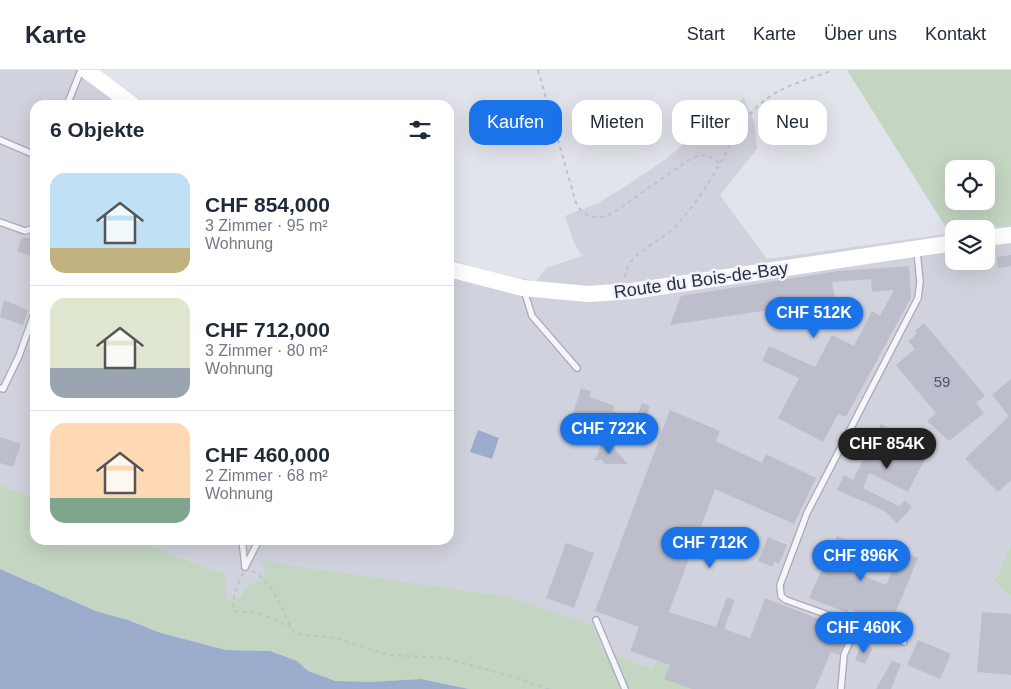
<!DOCTYPE html>
<html lang="de">
<meta charset="utf-8">
<style>
:root{--surface:#fff;--page:#f6f6f7;--text:#1f2937;--muted:#747a83;--line:#e0e1e3;--accent:#1a73e8}
body{margin:0;font-family:Helvetica,sans-serif;background:var(--page);color:var(--text);height:100vh;display:flex;flex-direction:column;font-size:19px;white-space:nowrap}
*{box-sizing:border-box;margin:0}
p{font-size:16px;color:var(--muted)}
.icon{flex:none;width:28px;height:28px;fill:none;stroke:currentColor;stroke-width:2;stroke-linecap:round;stroke-linejoin:round}
.map{position:relative;flex:1;overflow:hidden}
.side{position:absolute;left:30px;top:30px;width:424px;height:445px;display:flex;flex-direction:column;background:var(--surface);border-radius:15px;box-shadow:0 5px 20px #0002}
.side>*{flex:none}
.hud{position:absolute;left:469px;top:30px;width:466px;height:45px;display:flex;gap:10px}
.controls{position:absolute;left:945px;top:90px;display:grid;gap:10px}
.controls a{display:grid;place-items:center;width:50px;height:50px;border-radius:10px;background:var(--surface);box-shadow:0 5px 20px #0002;font-size:25px}
.price{position:absolute;translate:-50% -42px;padding:0 11px;border-radius:18px;background:var(--accent);color:#fff;font-size:16px;line-height:32px;filter:drop-shadow(0 1px 2px #0008)}
.price::after{content:'';position:absolute;left:50%;top:30px;width:15px;height:11px;margin-left:-8px;background:inherit;clip-path:polygon(0 0,100% 0,50% 100%)}
.price.on{background:#222;color:#fff}
ul{padding:0;list-style:none}
li{display:flex;align-items:center;gap:15px;height:125px;padding:0 20px}
li+li{border-top:1px solid var(--line)}
li span{display:grid;place-items:center;flex:none;width:140px;height:100px;border-radius:15px;color:#555}
li>.icon{margin-inline-start:auto}
span .icon{width:60px;height:60px;fill:#fffc;stroke-width:1}
li b{font-size:21px}
h2{display:flex;justify-content:space-between;align-items:center;height:60px;padding:0 20px;font-size:21px}
.pill{padding:0 18px;border-radius:15px;background:var(--surface);box-shadow:0 5px 20px #0002;font-size:18px;line-height:45px}
.pill.on{background:var(--accent);color:#fff}
header{display:flex;align-items:center;gap:30px;box-sizing:border-box;height:70px;padding:0 25px;background:var(--surface);border-bottom:1px solid var(--line)}
header strong{font-size:24px}
nav{display:flex;gap:28px;margin-inline-start:auto;font-size:18px}
.map>svg:first-child{display:block}
.built{fill:#d0d3dd}
.green{fill:#c4d5c2;fill-rule:evenodd}
.water{fill:#9baccd}
.building{fill:#bcbfcb}
.lines{fill:none;stroke-linecap:round;stroke-linejoin:round}
.lane-casing{stroke:#a7aab6;stroke-width:8}
.path{stroke:#c0c2ca;stroke-width:2;stroke-dasharray:4 4;stroke-linecap:butt}
.lane{stroke:#f5f6f9;stroke-width:5.5}
.secondary{stroke:#fff;stroke-width:16}
.labels{text-anchor:middle;stroke-width:5;stroke-linejoin:round;paint-order:stroke}
.number-label{font-size:15px;fill:#4e5366}
.street-label{font-size:18px;fill:#292f44;stroke:#f2f3f8}
</style>
<header>
<strong>Karte</strong>
<nav><a>Start</a><a>Karte</a><a>Über uns</a><a>Kontakt</a></nav>
</header>
<div class="map">
<svg width="1011" height="619" viewBox="0 0 1011 619">
<rect width="100%" height="100%" fill="#e2e4eb"/>
<g class="built">
<path d="M 0,0 L 99,0 L 148,35 L 35,35 L 35,428 L 0,415 Z"/>
<path d="M 744,28 L 754,52 L 757,79 L 720,125 L 767,189 L 954,163 L 954,191 L 986,191 L 986,159 L 984,159 L 1011,155 L 1011,474 L 997,507 L 992,509 L 1011,527 L 1011,619 L 692,619 L 664,609 L 653,599 L 602,580 L 262,491 L 265,500 L 262,509 L 245,517 L 241,527 L 226,529 L 226,503 L 206,498 L 155,477 L 129,470 L 449,470 L 449,189 L 493,204 L 536,211 L 546,198 L 582,186 L 574,173 L 565,146 L 598,133 L 626,116 L 666,89 L 703,57 Z"/>
</g>
<g class="green">
<path d="M 847,0 L 1011,0 L 1011,155 L 984,159 L 954,159 L 954,163 L 950,164 ZM 954,99 L 986,99 L 986,131 L 954,131 Z"/>
<path d="M 0,415 L 35,428 L 35,470 C 62,470 111,465 135,471 C 167,479 194,497 226,503 L 226,529 L 241,527 L 245,517 L 262,509 L 265,500 L 261,491 L 508,527 L 592,555 L 602,580 L 653,599 L 657,590 L 670,595 L 665,609 L 692,619 L 469,619 L 421,609 L 266,619 L 249,580 L 226,580 L 161,563 L 128,550 L 96,541 L 0,499 Z"/>
<path d="M 1011,474 L 1011,527 L 992,509 L 997,507 Z"/>
</g>
<g class="water">
<path d="M 478,360 L 499,368 L 492,389 L 470,382 Z"/>
<path d="M 0,499 L 96,541 L 128,550 L 161,563 L 226,580 L 270,581 L 297,591 L 308,601 L 335,611 L 370,612 L 421,609 L 469,619 L 0,619 Z"/>
</g>
<g class="building">
<path d="M 35,167 L 35,178 L 30,186 L 17,181 L 22,168 Z"/>
<path d="M 1011,185 L 1011,196 L 998,198 L 997,187 Z"/>
<path d="M 909,196 L 911,228 L 846,347 L 838,344 L 823,372 L 778,348 L 799,308 L 762,291 L 769,276 L 815,297 L 832,265 L 854,276 L 872,241 L 880,246 L 894,220 L 872,222 L 871,209 L 832,212 L 835,230 L 670,255 L 681,226 L 838,201 Z"/>
<path d="M 4,230 L 28,240 L 23,255 L 0,247 Z"/>
<path d="M 924,253 L 985,326 L 976,333 L 984,343 L 949,371 L 927,351 L 936,343 L 896,295 L 915,279 L 908,271 L 917,264 L 915,261 Z"/>
<path d="M 1011,309 L 1011,410 L 998,422 L 965,389 L 1009,346 L 992,325 Z"/>
<path d="M 581,318 L 591,321 L 589,327 L 615,336 L 613,341 L 618,343 L 613,357 L 573,343 Z"/>
<path d="M 642,333 L 650,336 L 643,354 L 635,351 Z"/>
<path d="M 670,340 L 720,361 L 716,371 L 762,393 L 766,384 L 816,408 L 794,454 L 715,419 L 669,542 L 716,557 L 727,527 L 735,530 L 724,559 L 750,568 L 765,528 L 842,558 L 839,565 L 846,568 L 839,585 L 831,582 L 815,619 L 692,619 L 664,609 L 670,595 L 630,581 L 639,557 L 595,541 Z"/>
<path d="M 881,354 L 930,379 L 908,422 L 869,403 L 863,418 L 899,436 L 905,430 L 912,437 L 897,453 L 885,441 L 837,420 L 844,405 L 853,410 Z"/>
<path d="M 0,367 L 21,374 L 13,397 L 0,393 Z"/>
<path d="M 601,370 L 608,376 L 612,376 L 628,394 L 605,394 L 602,390 L 594,390 L 598,384 Z"/>
<path d="M 837,466 L 874,479 L 862,505 L 886,515 L 901,481 L 918,488 L 890,556 L 849,539 L 848,543 L 809,528 Z"/>
<path d="M 768,467 L 787,475 L 779,494 L 774,492 L 772,497 L 758,491 Z"/>
<path d="M 566,473 L 594,483 L 574,538 L 546,528 Z"/>
<path d="M 982,542 L 1011,544 L 1011,605 L 977,602 Z"/>
<path d="M 918,570 L 951,584 L 940,609 L 907,595 Z"/>
<path d="M 862,573 L 873,578 L 865,594 L 855,590 Z"/>
<path d="M 892,591 L 901,594 L 891,619 L 876,619 Z"/>
</g>
<g class="lines">
<g class="lane-casing">
<g id="lane">
<path d="M 67,35 L 81,0"/>
<path d="M 0,70 L 35,85"/>
<path d="M 0,152 L 25,161 L 35,158"/>
<path d="M 524,220 L 532,246 L 577,298"/>
<path d="M 0,318 L 3,319 L 19,286 L 35,241"/>
<path d="M 242,470 L 245,497"/>
<path d="M 245,497 L 259,470"/>
<path d="M 596,550 L 625,619"/>
<path d="M 904,572 L 786,530 L 781,526 L 780,515 L 807,443 L 918,228 L 920,212 L 917,181"/>
<path d="M 841,619 L 844,585 L 857,555"/>
</g>
</g>
<g class="path">
<path d="M 538,0 L 576,133 C 584,149 598,150 613,143 L 693,87 L 706,85 L 720,93"/>
<path d="M 625,207 C 625,185 660,172 674,158 C 690,141 703,122 715,102 C 729,80 738,54 758,36 C 780,15 806,11 833,0"/>
<path d="M 252,501 C 276,513 281,542 295,564 L 336,568 L 389,585 L 445,588 L 517,608 L 549,619"/>
<path d="M 243,503 C 239,513 229,532 235,541 L 259,543 L 290,557"/>
</g>
<use href="#lane" class="lane"/>
<g class="secondary">
<path d="M 86,0 L 133,35"/>
<path d="M 986,168 L 1011,165"/>
<path d="M 449,199 L 523,218 L 588,224 L 632,221 L 693,212 L 954,173"/>
</g>
</g>
<g class="labels">
<g class="number-label">
<text x="942" y="317">59</text>
</g>
<g class="street-label">
<text transform="translate(701 210) rotate(-8)" y="6">Route du Bois-de-Bay</text>
</g>
</g>
</svg>
<div class="controls">
<a><svg class="icon" aria-label="locate" viewBox="0 0 24 24"><circle cx="12" cy="12" r="6"/><path d="M12 2v4M12 18v4M2 12h4M18 12h4"/></svg></a>
<a><svg class="icon" aria-label="layers" viewBox="0 0 24 24"><path d="M12 4l9 5-9 5-9-5zM3 14l9 5 9-5"/></svg></a>
</div>
<b class="price" style="left:814px;top:269px">CHF 512K</b>
<b class="price" style="left:609px;top:385px">CHF 722K</b>
<b class="price on" style="left:887px;top:400px">CHF 854K</b>
<b class="price" style="left:710px;top:499px">CHF 712K</b>
<b class="price" style="left:861px;top:512px">CHF 896K</b>
<b class="price" style="left:864px;top:584px">CHF 460K</b>
<div class="hud">
<a class="pill on">Kaufen</a>
<a class="pill">Mieten</a>
<a class="pill">Filter</a>
<a class="pill">Neu</a>
</div>
<section class="side">
<h2>6 Objekte<svg class="icon" aria-label="filters" viewBox="0 0 24 24"><path d="M4 7h16M4 17h16"/><circle cx="9" cy="7" r="2"/><circle cx="15" cy="17" r="2"/></svg></h2>
<ul>
<li><span style="background:linear-gradient(#bfe0f5 75%,#c2b280 0)"><svg class="icon" aria-label="home" viewBox="0 0 24 24"><path d="M3 11l9-7 9 7M6 9v11h12V9"/></svg></span><div><b>CHF 854,000</b><p>3 Zimmer · 95 m²</p><p>Wohnung</p></div></li>
<li><span style="background:linear-gradient(#dfe7d0 70%,#9aa5b1 0)"><svg class="icon" aria-label="home" viewBox="0 0 24 24"><path d="M3 11l9-7 9 7M6 9v11h12V9"/></svg></span><div><b>CHF 712,000</b><p>3 Zimmer · 80 m²</p><p>Wohnung</p></div></li>
<li><span style="background:linear-gradient(#ffd9b3 75%,#7fa58c 0)"><svg class="icon" aria-label="home" viewBox="0 0 24 24"><path d="M3 11l9-7 9 7M6 9v11h12V9"/></svg></span><div><b>CHF 460,000</b><p>2 Zimmer · 68 m²</p><p>Wohnung</p></div></li>
</ul>
</section>
</div>
